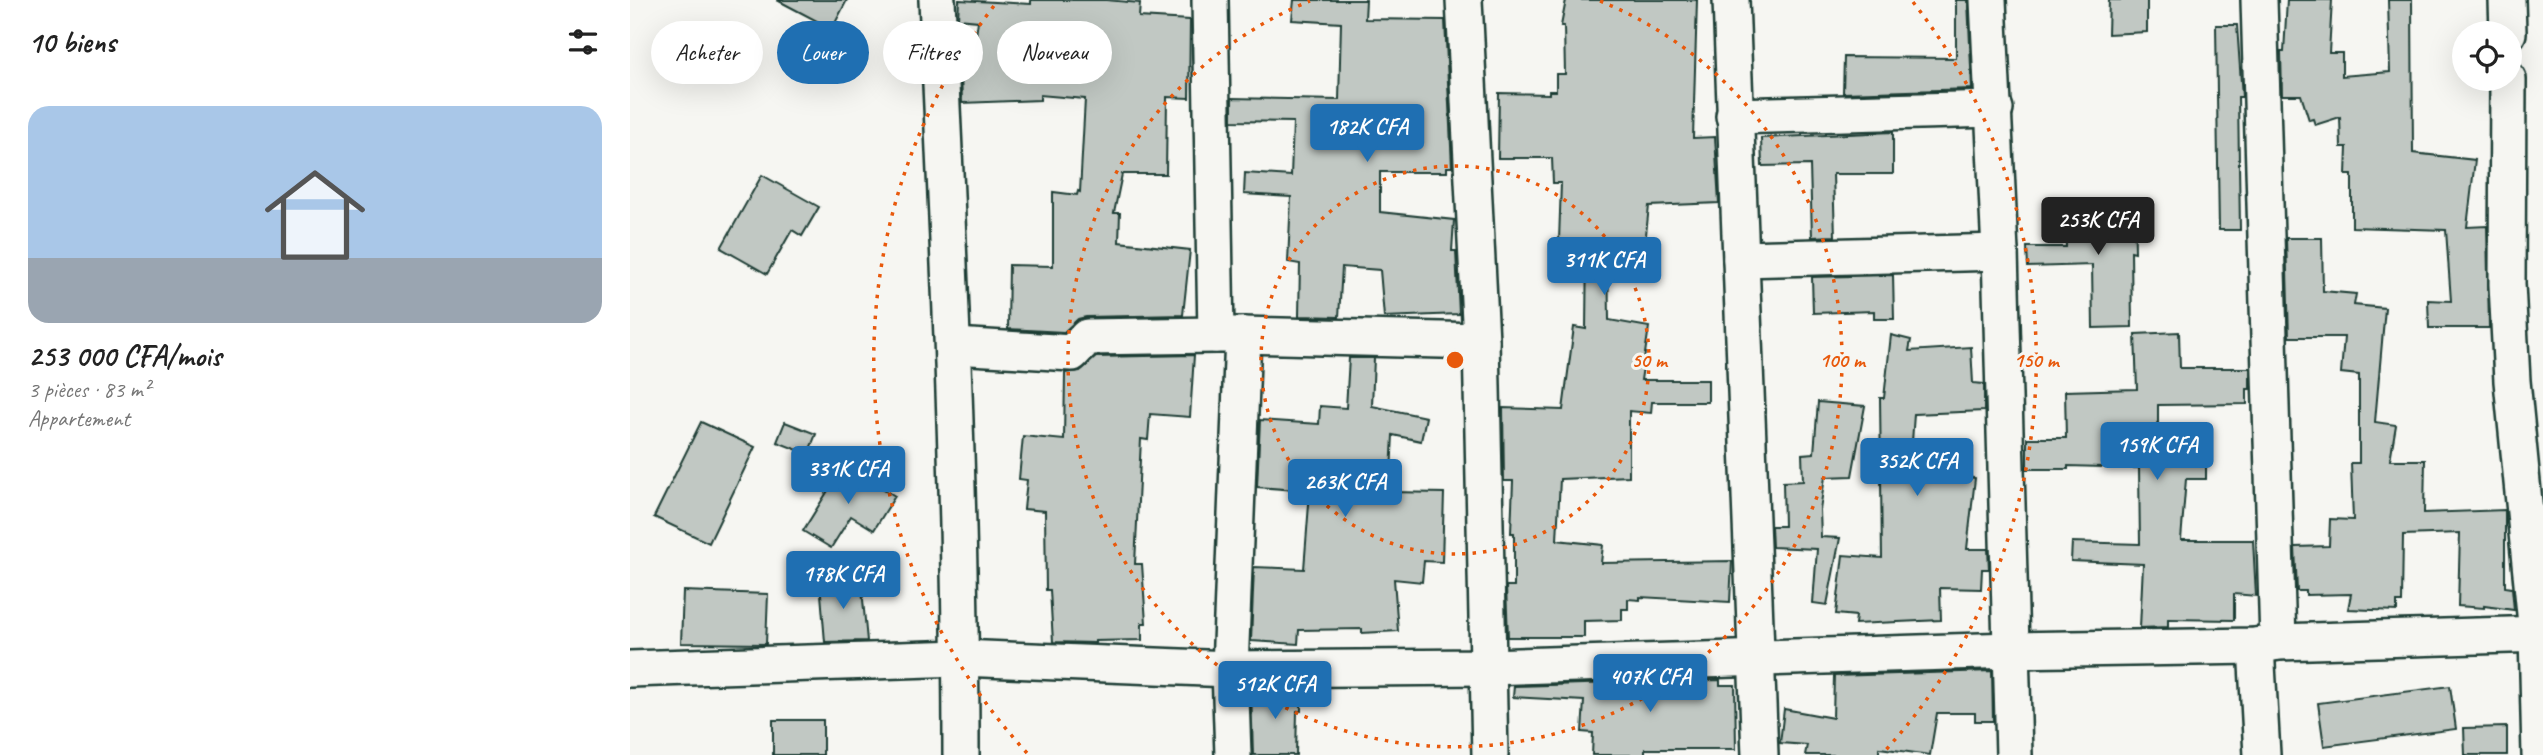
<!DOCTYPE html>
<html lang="fr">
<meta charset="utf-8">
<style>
:root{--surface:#fff;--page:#f6f6f6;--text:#222;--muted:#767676;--line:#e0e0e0;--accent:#1f6fb2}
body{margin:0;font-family:Caveat,sans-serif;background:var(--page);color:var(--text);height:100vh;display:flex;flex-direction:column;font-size:26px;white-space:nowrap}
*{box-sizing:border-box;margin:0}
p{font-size:23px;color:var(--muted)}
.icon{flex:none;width:38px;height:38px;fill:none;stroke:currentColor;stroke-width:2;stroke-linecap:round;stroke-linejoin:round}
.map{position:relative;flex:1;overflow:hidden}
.details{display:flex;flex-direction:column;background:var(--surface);width:630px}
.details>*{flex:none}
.hud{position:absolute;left:21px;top:21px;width:665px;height:63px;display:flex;gap:14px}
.buttons{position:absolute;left:1822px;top:21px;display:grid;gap:14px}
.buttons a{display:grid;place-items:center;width:70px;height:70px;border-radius:50%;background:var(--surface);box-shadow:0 7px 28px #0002;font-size:35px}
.price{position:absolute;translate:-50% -60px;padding:0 16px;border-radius:7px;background:var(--accent);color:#fff;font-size:23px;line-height:46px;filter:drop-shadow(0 2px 4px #0008)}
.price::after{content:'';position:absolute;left:50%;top:42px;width:21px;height:16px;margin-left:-10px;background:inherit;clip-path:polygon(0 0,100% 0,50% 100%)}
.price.selected{background:#222;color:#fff}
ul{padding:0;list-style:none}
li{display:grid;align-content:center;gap:14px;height:371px;padding:0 28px}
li+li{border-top:2px solid var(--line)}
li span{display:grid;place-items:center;height:217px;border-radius:21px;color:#555}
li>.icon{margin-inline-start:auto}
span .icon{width:126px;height:126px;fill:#fffc;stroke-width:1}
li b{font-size:30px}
h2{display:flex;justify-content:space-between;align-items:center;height:84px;padding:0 28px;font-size:30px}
.chip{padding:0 24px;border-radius:32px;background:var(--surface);box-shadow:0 7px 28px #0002;font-size:24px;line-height:63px}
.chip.selected{background:var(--accent);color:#fff}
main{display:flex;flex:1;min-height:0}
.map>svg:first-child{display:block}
.building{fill:#c1c8c3;stroke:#1f3d34;stroke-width:2}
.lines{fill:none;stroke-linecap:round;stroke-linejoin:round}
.minor-casing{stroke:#1f3d34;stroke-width:40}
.minor{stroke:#f6f6f2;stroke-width:35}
.ring{fill:none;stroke:#e8590c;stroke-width:3.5;stroke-dasharray:3.5 7}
.centre{fill:#e8590c;stroke:#f6f6f2;stroke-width:3.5}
.ring-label{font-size:21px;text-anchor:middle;font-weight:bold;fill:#e8590c;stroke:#f6f6f2;stroke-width:6;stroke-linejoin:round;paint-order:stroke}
</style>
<main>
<section class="details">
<h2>10 biens<svg class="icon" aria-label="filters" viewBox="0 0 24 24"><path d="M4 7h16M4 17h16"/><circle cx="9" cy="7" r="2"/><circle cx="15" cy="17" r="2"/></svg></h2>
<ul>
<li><span style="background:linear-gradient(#a9c7e8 70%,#9aa5b1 0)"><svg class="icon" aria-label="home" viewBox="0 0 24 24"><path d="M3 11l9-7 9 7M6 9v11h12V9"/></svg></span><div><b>253 000 CFA/mois</b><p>3 pièces · 83 m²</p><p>Appartement</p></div></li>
</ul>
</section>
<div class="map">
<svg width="1913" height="755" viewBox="0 0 1913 755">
<rect width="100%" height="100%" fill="#f6f6f2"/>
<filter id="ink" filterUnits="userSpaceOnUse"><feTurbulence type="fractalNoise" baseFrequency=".0143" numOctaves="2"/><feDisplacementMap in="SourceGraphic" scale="14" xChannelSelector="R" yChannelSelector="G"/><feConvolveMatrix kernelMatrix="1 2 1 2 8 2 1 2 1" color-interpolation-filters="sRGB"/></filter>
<g filter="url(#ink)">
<g class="building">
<path d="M 147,0 L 217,0 L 202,29 Z"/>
<path d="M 329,0 L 401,4 L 401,0 L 476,0 L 510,3 L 509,17 L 560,20 L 559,98 L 537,97 L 536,174 L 492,174 L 484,213 L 490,213 L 489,242 L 560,250 L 553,315 L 456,317 L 448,319 L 434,332 L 378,329 L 379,265 L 423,266 L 423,192 L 447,195 L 448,191 L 450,192 L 455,99 L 410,95 L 410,100 L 332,103 L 331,72 L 341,71 L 348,21 L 328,19 Z"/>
<path d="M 664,0 L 736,0 L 735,19 L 815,20 L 822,167 L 817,167 L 817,172 L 750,172 L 750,212 L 824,220 L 822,251 L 826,251 L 829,314 L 754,317 L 750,270 L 712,267 L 709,317 L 669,316 L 670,264 L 658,262 L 661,197 L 614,194 L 615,173 L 661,176 L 663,122 L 602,121 L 602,98 L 709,100 L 711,23 L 662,20 Z"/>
<path d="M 936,0 L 1067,0 L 1063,138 L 1085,137 L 1089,203 L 1019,206 L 1014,254 L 978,250 L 979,320 L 1019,327 L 1011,380 L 1078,380 L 1078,402 L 1022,402 L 1021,413 L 999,411 L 999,476 L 930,479 L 927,540 L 973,545 L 971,563 L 1102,561 L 1100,602 L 1010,597 L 1010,600 L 998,599 L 998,609 L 992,609 L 992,620 L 954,621 L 954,637 L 878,637 L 876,586 L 884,586 L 884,533 L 881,533 L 883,481 L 874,481 L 873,408 L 933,410 L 944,327 L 956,329 L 957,242 L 929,241 L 931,183 L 923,183 L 922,158 L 868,158 L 869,93 L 919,94 L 919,91 L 926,91 L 926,74 L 935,74 L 934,26 L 931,26 Z"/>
<path d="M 1326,0 L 1338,0 L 1342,89 L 1213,93 L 1214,57 L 1326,58 Z"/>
<path d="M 1479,0 L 1517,0 L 1517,32 L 1478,34 Z"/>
<path d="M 1657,0 L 1702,0 L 1699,53 L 1712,53 L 1712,76 L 1760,72 L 1758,0 L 1782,0 L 1783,153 L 1845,160 L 1837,227 L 1857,226 L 1859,328 L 1799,328 L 1798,300 L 1821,301 L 1816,230 L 1722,227 L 1722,175 L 1716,175 L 1717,147 L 1711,147 L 1710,117 L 1685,125 L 1683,119 L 1679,120 L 1671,95 L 1652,95 L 1651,52 L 1654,52 Z"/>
<path d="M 1586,25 L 1607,25 L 1612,97 L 1608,97 L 1610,230 L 1589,230 Z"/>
<path d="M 1263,132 L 1263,174 L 1203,174 L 1205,236 L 1182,237 L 1180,165 L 1132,166 L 1131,138 Z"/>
<path d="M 132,175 L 189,207 L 172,236 L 162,230 L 137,274 L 91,248 Z"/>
<path d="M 1504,203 L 1505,252 L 1501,251 L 1502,327 L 1463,328 L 1462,265 L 1398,267 L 1397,247 L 1436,247 L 1435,204 Z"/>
<path d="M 1656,238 L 1692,238 L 1693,291 L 1726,294 L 1724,305 L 1755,308 L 1745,422 L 1766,425 L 1760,460 L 1795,460 L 1794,513 L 1875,510 L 1875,587 L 1882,588 L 1884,610 L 1854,606 L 1854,608 L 1828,606 L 1830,533 L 1773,535 L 1772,602 L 1767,602 L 1767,611 L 1718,609 L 1721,594 L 1676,595 L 1676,591 L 1667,591 L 1665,547 L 1699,546 L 1700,519 L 1723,520 L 1721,463 L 1729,463 L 1729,375 L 1711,373 L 1714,337 L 1659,337 Z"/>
<path d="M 1263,275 L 1264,319 L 1244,319 L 1244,311 L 1183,313 L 1182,277 Z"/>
<path d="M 1549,332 L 1550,368 L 1620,368 L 1620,389 L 1617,389 L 1617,404 L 1528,405 L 1528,445 L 1576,445 L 1576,479 L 1556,479 L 1551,540 L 1623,540 L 1626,596 L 1604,594 L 1604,620 L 1538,619 L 1538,627 L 1510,628 L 1513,564 L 1441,561 L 1442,542 L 1510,544 L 1509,468 L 1438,466 L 1438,469 L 1397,469 L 1397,438 L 1436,438 L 1435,391 L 1507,389 L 1505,334 Z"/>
<path d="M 1261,335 L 1281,340 L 1279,351 L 1341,347 L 1343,383 L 1354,384 L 1354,411 L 1284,414 L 1280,470 L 1345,478 L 1337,549 L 1358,549 L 1359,569 L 1352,569 L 1351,589 L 1310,588 L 1311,620 L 1225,624 L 1226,616 L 1206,614 L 1213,555 L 1252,558 L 1250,398 L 1254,398 Z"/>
<path d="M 564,355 L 560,417 L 520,414 L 518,440 L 511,439 L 505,564 L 512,564 L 516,623 L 512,623 L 512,640 L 465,641 L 465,643 L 423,642 L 420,590 L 416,590 L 415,511 L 394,509 L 397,480 L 389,479 L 393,436 L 434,440 L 435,373 L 450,371 L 466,357 Z"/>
<path d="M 719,358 L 744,358 L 742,406 L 796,417 L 791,441 L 763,435 L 760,492 L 814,493 L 812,562 L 794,561 L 792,582 L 764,579 L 768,631 L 732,633 L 732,629 L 669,630 L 668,644 L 621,641 L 624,567 L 674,569 L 680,491 L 627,487 L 630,420 L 689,424 L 690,406 L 716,408 Z"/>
<path d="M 1188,402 L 1235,406 L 1222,476 L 1195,477 L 1190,510 L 1191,537 L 1210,538 L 1197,605 L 1183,603 L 1187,549 L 1142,547 L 1141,526 L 1154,526 L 1153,482 L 1173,481 L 1172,454 L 1184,453 Z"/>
<path d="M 71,422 L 125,447 L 79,543 L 24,517 Z"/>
<path d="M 155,422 L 186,434 L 178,454 L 147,442 Z"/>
<path d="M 212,468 L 220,468 L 265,496 L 244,530 L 221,516 L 201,548 L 173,531 Z"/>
<path d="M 231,579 L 237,641 L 195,642 L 190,582 Z"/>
<path d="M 53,591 L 138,594 L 136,644 L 51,643 Z"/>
<path d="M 1362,671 L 1363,721 L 1345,721 L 1345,713 L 1307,713 L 1300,755 L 1249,748 L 1249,755 L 1175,755 L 1177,745 L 1150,743 L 1154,709 L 1203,718 L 1204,676 Z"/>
<path d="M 1090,680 L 1090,685 L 1105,685 L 1106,749 L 1015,749 L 1015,755 L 962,755 L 963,733 L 952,732 L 954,701 L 883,697 L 884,686 Z"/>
<path d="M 1820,686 L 1826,729 L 1694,746 L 1688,703 Z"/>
<path d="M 621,689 L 671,689 L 671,711 L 667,711 L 666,755 L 623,755 Z"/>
<rect x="143" y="720" width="50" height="35"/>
<path d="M 1877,727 L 1877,755 L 1835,755 L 1834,728 Z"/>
</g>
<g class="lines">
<g class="minor-casing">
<g id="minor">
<path d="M 307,0 C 319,252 331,503 331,755"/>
<path d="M 580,0 L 586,335 L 613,335 L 600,669 L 603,755"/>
<path d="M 834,0 L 851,341 L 860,755"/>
<path d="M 1101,0 L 1130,755"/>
<path d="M 1358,0 L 1370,252 L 1384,755"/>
<path d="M 1629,0 L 1648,642"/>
<path d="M 1877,0 L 1878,33"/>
<path d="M 1878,79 L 1877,284 L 1882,381 L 1907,634 L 1910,755"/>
<path d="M 1104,116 L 1365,109"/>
<path d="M 1111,259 L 1370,252"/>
<path d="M 613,335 L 851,341"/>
<path d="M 324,346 L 442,353 L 457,337 L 586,335"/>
<path d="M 1626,646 L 1632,755"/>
<path d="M 0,669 L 331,658 L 600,669 L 857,667 L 1382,650 L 1626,646 L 1648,642 L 1913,634"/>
</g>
</g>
<use href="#minor" class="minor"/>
</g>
</g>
<g class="ring">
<circle cx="825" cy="360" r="194"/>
<path d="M970 1A387 387 0 1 1 680 1"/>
<path d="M397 753A581 581 0 0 1 367 2M1283 2A581 581 0 0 1 1253 753"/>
</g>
<circle cx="825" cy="360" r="10" class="centre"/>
<g class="ring-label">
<text x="1019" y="367">50 m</text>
<text x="1212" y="367">100 m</text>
<text x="1406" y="367">150 m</text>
</g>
</svg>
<div class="buttons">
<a><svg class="icon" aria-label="locate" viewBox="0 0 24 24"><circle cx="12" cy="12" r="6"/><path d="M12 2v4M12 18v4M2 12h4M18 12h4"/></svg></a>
</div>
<b class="price" style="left:737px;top:164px">182K CFA</b>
<b class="price selected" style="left:1468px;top:257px">253K CFA</b>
<b class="price" style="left:974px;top:297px">311K CFA</b>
<b class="price" style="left:1527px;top:482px">159K CFA</b>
<b class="price" style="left:1287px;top:498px">352K CFA</b>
<b class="price" style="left:218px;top:506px">331K CFA</b>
<b class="price" style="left:715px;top:519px">263K CFA</b>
<b class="price" style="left:213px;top:611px">178K CFA</b>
<b class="price" style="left:1020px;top:714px">407K CFA</b>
<b class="price" style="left:645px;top:721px">512K CFA</b>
<div class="hud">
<a class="chip">Acheter</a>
<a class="chip selected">Louer</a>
<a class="chip">Filtres</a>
<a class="chip">Nouveau</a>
</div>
</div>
</main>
